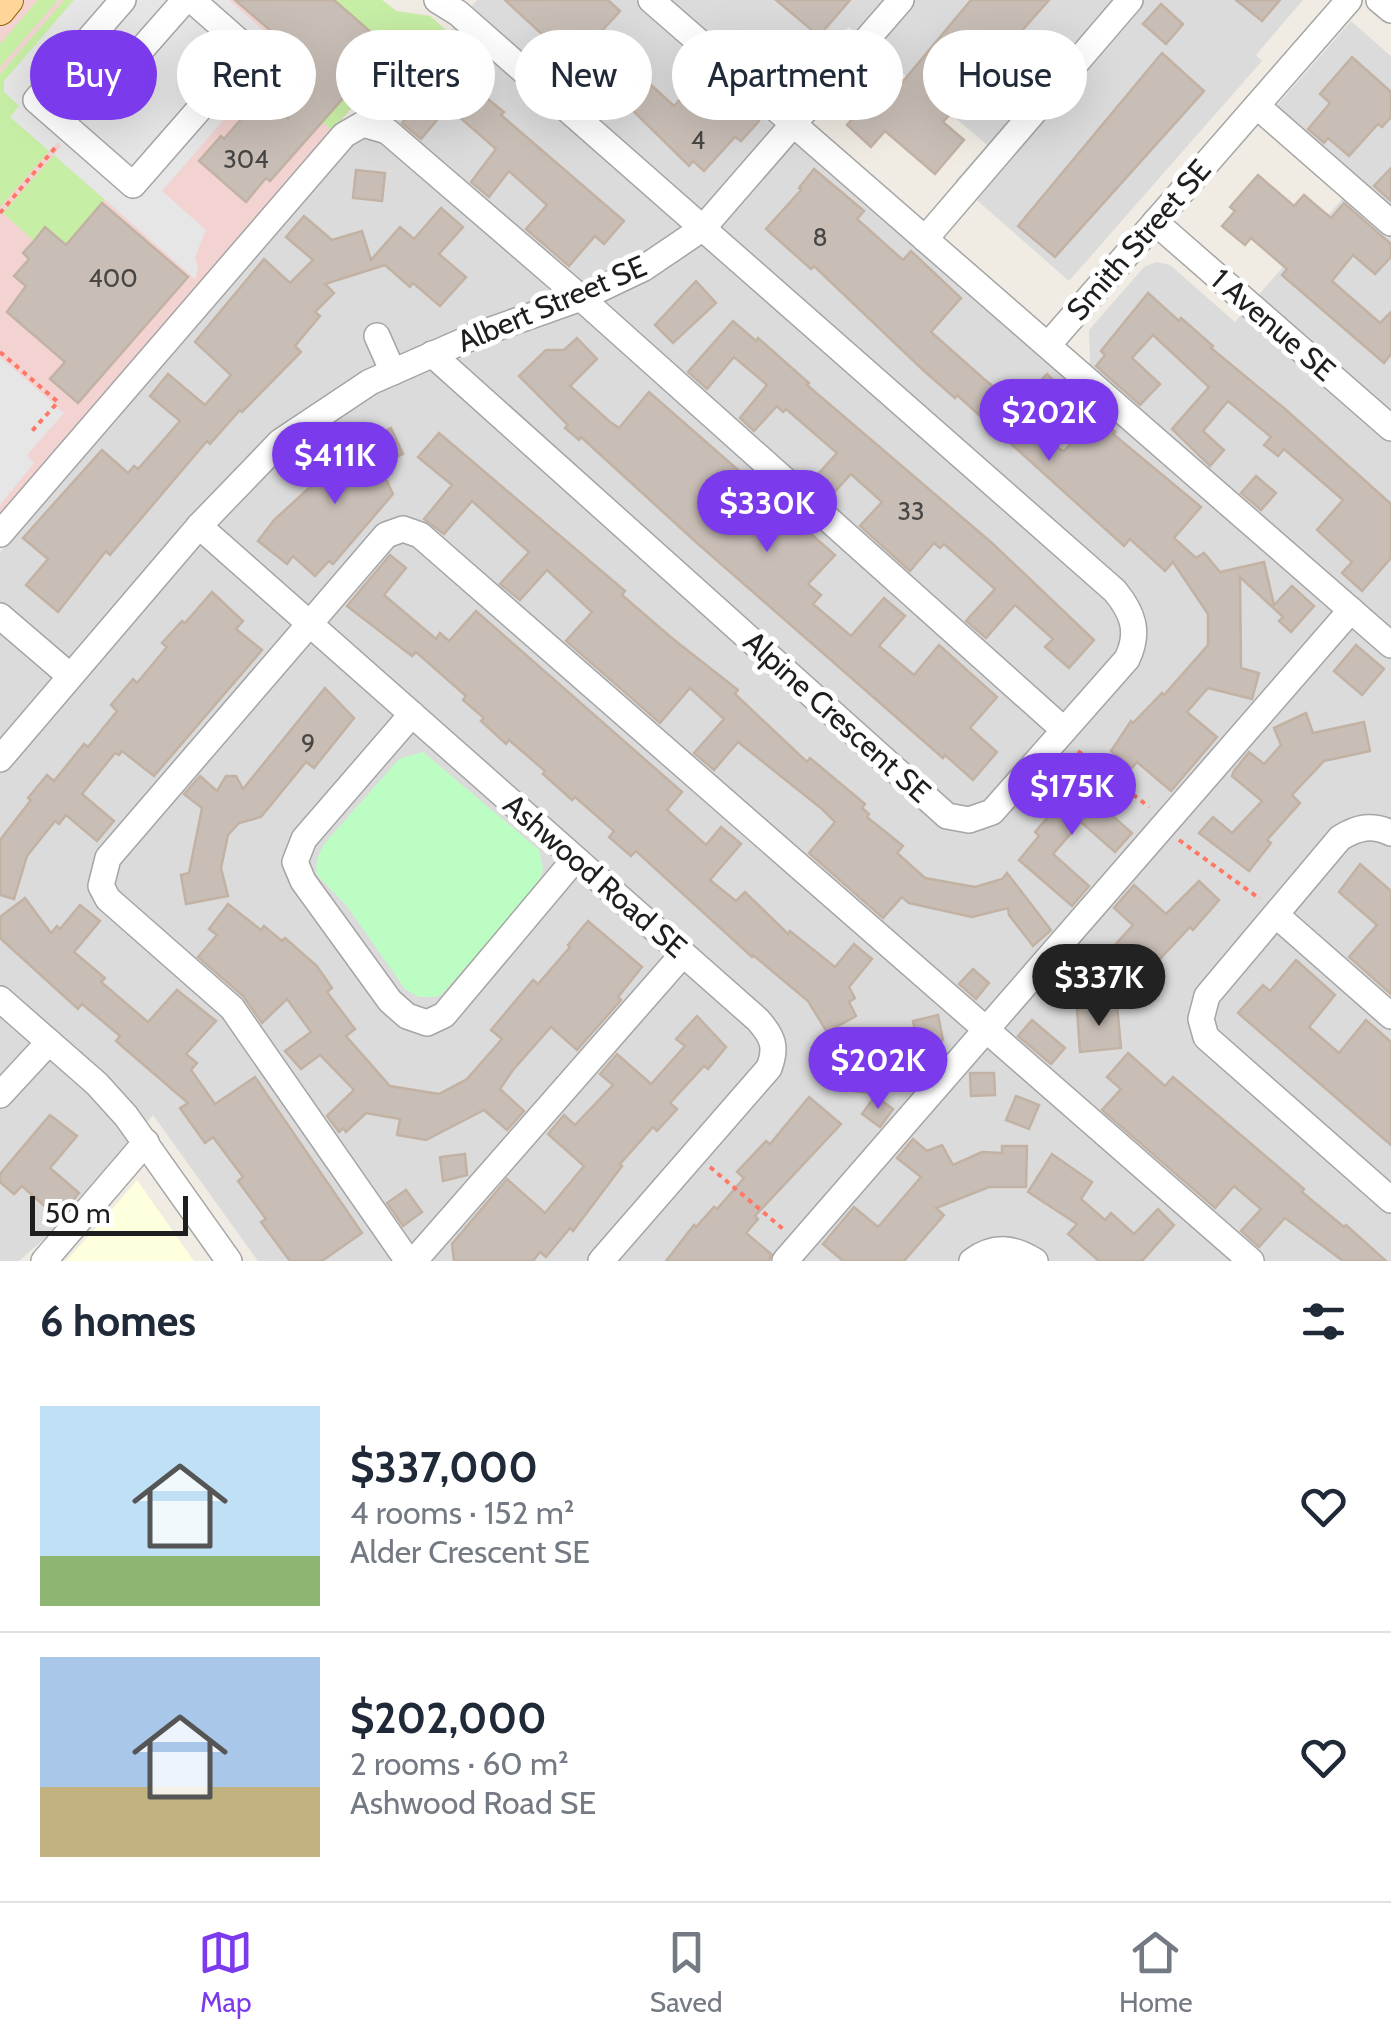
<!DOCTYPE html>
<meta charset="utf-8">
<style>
:root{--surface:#fff;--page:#f6f6f7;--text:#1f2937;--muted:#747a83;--line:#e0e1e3;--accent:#7c3aed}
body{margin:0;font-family:Cabin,sans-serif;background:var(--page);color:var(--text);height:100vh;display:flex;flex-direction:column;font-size:38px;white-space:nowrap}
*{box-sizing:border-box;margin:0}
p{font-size:32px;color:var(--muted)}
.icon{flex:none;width:55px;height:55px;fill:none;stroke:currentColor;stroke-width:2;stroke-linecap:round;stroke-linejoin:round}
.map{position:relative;height:1261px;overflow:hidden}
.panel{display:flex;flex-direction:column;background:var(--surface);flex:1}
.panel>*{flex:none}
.hud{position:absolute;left:30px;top:30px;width:1332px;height:90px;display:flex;gap:20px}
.scale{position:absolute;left:30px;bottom:25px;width:158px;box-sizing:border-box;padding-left:10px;border:5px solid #1e1e1e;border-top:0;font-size:28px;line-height:35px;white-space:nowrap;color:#1e1e1e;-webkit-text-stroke:8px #fff;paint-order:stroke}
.price{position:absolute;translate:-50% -85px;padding:0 22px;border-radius:35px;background:var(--accent);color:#fff;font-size:32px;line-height:65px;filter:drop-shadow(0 2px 5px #0008)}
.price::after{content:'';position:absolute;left:50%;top:60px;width:30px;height:22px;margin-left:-15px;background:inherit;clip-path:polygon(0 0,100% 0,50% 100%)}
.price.selected{background:#222;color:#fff}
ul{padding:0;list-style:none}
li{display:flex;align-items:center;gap:30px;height:250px;padding:0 40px}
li+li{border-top:2px solid var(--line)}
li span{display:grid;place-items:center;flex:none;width:280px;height:200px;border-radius:0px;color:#555}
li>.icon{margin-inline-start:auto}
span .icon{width:120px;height:120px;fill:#fffc;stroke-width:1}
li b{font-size:42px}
h2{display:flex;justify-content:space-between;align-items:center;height:120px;padding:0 40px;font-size:42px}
.pill{padding:0 35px;border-radius:45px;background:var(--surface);box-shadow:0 10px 40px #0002;font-size:35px;line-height:90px}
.pill.selected{background:var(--accent);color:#fff}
.menu{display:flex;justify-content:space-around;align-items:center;height:140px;border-top:2px solid var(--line);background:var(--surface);font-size:28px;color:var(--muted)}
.menu a{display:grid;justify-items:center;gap:5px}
.menu .selected{color:var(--accent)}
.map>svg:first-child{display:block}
.residential{fill:#dcdbdb}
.commercial{fill:#f2d3d1}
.education{fill:#feffdd}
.grass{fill:#c7eea5}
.park{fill:#bcfdc3}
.parking{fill:#e6e6e6}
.building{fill:#c8beb6;stroke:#c2b2a4;stroke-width:2.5}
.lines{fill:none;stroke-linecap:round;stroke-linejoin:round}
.minor-casing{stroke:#a5a5a5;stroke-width:28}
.major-casing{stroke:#986800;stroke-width:32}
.path{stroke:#ff7765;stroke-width:4;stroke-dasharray:5 5;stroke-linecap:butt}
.minor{stroke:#fff;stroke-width:25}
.major{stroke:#ffd599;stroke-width:30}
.labels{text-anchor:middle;stroke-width:10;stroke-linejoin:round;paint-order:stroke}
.number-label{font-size:25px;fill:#484644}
.street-label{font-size:30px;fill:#1e1e1e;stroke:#fff}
</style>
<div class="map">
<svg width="1391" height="1261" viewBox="0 0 1391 1261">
<rect width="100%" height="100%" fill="#f0ece3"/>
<path class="residential" d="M 477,0 L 1303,0 L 1256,55 L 1262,61 L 1069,281 L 955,181 L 987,145 L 849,27 L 834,43 L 828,40 L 762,116 L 1072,382 L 1090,362 L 1089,330 L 1144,267 L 1157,262 L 1170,265 L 1235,322 L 1356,183 L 1272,111 L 1351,21 L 1391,56 L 1391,1261 L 258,1261 L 153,1115 L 52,1232 L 19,1261 L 0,1261 L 0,552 Z"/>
<path class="commercial" d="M 0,0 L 382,0 L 396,11 L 430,16 L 449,33 L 381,112 L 359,100 L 0,513 Z"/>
<path class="education" d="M 137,1180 L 194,1261 L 66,1261 L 101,1222 Z"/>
<g class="grass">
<path d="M 38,0 L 58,0 L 0,67 L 0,44 Z"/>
<path d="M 64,0 L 74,0 L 4,82 L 20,106 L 11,117 L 49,151 L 0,207 L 0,74 Z"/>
<path d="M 334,0 L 382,0 L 396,11 L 430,16 L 449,33 L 381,112 L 359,99 L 332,130 L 322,122 L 388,47 Z"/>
<path d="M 54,155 L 105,200 L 66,245 L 46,228 L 34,241 L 3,213 Z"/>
</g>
<path class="park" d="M 423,752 L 539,850 L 543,869 L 538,885 L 443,993 L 437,997 L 419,997 L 405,989 L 347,906 L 317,875 C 315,862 318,854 325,843 L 399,759 Z"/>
<g class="parking">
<path d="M 74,0 L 229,0 L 272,38 L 269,42 L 277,48 L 266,61 L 269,82 L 288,99 L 292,95 L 322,122 L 309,136 L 252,87 L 162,191 L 206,230 L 195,257 L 198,269 L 195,279 L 54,155 L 61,146 L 58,142 L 49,151 L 10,117 L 19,106 L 4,92 L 4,81 Z"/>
<path d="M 0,357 L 64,413 L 27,455 L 34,463 L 0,505 Z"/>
</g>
<g class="building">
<path d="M 235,0 L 334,0 L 388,47 L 270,181 L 266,178 L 246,202 L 199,161 L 221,136 L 224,139 L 262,95 L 288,118 L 284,42 Z"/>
<path d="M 505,0 L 608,0 L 620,11 L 599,34 L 604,39 L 600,45 L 634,74 L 637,72 L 674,106 L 705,72 L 759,121 L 741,141 L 735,137 L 704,171 L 693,161 L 689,166 L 611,89 L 609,92 L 559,50 Z"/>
<path d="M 776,0 L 850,0 L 819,36 Z"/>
<path d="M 971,0 L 1049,0 L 1012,42 L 1014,44 L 943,122 L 964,140 L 935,174 L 885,131 L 871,147 L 847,125 L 890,76 L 900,85 Z"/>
<path d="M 1236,0 L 1280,0 L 1262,21 Z"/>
<path d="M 1161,4 L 1183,24 L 1166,44 L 1143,24 Z"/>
<path d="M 761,45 L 783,65 L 769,81 L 746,61 Z"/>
<path d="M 1162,53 L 1204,91 L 1055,257 L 1018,226 Z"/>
<path d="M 1352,57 L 1391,92 L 1391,117 L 1382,127 L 1378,124 L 1349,156 L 1328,138 L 1324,143 L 1308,129 L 1330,103 L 1320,94 Z"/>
<path d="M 440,60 L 504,112 L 501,115 L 624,221 L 604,244 L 595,236 L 569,266 L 526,229 L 547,205 L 509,171 L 489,197 L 471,182 L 496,149 L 448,107 L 421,139 L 402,123 L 428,92 L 419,84 Z"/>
<path d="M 1391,168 L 1391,201 L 1374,186 Z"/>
<path d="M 814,169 L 864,211 L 857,219 L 903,260 L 911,251 L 961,298 L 931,332 L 984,379 L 1017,406 L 1047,374 L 1060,387 L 1027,421 L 1054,446 L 1064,451 L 1096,415 L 1115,432 L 1113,434 L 1201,507 L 1174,538 L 1196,558 L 1204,553 L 1220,572 L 1264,562 L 1274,605 L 1292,586 L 1314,606 L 1291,632 L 1279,621 L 1283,617 L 1240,577 L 1241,668 L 1259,673 L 1252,699 L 1208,688 L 1187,712 L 1217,737 L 1171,791 L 1137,762 L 1132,768 L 1111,751 L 1131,721 L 1133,723 L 1162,693 L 1164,695 L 1208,645 L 1208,614 L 1173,562 L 1165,571 L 1130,539 L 1124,546 L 957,395 L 955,398 L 923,370 L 814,266 L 811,269 L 766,229 L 801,190 L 799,188 Z"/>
<path d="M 356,170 L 385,173 L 382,201 L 353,198 Z"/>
<path d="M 1258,175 L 1294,206 L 1304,195 L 1331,218 L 1344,203 L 1391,244 L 1391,257 L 1375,274 L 1353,255 L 1332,281 L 1380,323 L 1391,312 L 1391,354 L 1384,363 L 1282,275 L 1287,269 L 1251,238 L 1245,245 L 1222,226 L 1235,211 L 1230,207 Z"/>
<path d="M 102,203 L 188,277 L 78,403 L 50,379 L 65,362 L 7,312 L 26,286 L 14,276 L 29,259 L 23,253 L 34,241 L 45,227 L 66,245 Z"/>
<path d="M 441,208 L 463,227 L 439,254 L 466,277 L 440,306 L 413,283 L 410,287 L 385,265 L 325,284 L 334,293 L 315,312 L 320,316 L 295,346 L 301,352 L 242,412 L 240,410 L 210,444 L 207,441 L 110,555 L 106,551 L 58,612 L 26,585 L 48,559 L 23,538 L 102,450 L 128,473 L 134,466 L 138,469 L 180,421 L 150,396 L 168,374 L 205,405 L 231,375 L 195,342 L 264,259 L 290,283 L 313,260 L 286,237 L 304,216 L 332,240 L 362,231 L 371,260 L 400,227 L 414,239 Z"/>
<path d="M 696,281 L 716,303 L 673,343 L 655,325 Z"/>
<path d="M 1148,293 L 1179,321 L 1181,318 L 1213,346 L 1211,348 L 1285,409 L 1391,504 L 1391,558 L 1362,591 L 1342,573 L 1352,562 L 1317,530 L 1343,500 L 1284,449 L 1278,456 L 1264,445 L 1271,437 L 1228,401 L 1203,431 L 1224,450 L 1210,466 L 1172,429 L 1209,387 L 1153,335 L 1132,358 L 1160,384 L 1140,405 L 1096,366 L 1105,355 L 1101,351 Z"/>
<path d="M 733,321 L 756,341 L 758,338 L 809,383 L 807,385 L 992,543 L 1094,640 L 1069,668 L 1045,647 L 1053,639 L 1015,605 L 986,638 L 966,621 L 995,589 L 944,544 L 940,548 L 934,543 L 910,571 L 860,526 L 882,502 L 851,474 L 829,498 L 811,482 L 837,453 L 786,409 L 783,412 L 777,406 L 754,431 L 740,418 L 767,385 L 734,357 L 707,389 L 688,372 Z"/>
<path d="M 577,338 L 597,359 L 570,386 L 609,421 L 619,428 L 649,392 L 835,555 L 808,584 L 821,595 L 813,604 L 851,636 L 884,598 L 905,616 L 879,646 L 914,675 L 939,645 L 997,697 L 970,728 L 997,752 L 973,780 L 945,755 L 943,758 L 697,543 L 581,437 L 579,440 L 565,428 L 568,425 L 519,376 L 546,350 L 564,350 Z"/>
<path d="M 391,428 L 403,454 L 379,465 L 393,494 L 333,564 L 329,561 L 315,576 L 293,556 L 287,564 L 258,541 L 274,520 L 331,468 L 333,470 L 357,446 Z"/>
<path d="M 439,433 L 625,591 L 622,595 L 673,639 L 738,690 L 735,694 L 807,762 L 810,758 L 865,804 L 862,808 L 869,814 L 867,817 L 903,846 L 897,853 L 925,878 L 975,887 L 1002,879 L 1007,873 L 1051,930 L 1033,946 L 1009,915 L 1008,908 L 972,917 L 909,903 L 902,897 L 883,918 L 809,853 L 835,822 L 822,809 L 738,742 L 714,770 L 694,753 L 724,719 L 690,688 L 660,723 L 566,641 L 592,612 L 547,570 L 520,600 L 500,584 L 529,552 L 472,501 L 444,534 L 424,519 L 452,485 L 418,457 Z"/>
<path d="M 1256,476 L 1276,493 L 1261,510 L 1241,493 Z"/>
<path d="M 390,555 L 406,568 L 384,595 L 436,639 L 440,633 L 449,641 L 476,611 L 682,792 L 667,810 L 706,845 L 721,827 L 741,844 L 710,880 L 736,901 L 745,892 L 788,934 L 790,931 L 835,967 L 854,944 L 872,959 L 849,987 L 855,998 L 849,1002 L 856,1016 L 827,1032 L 808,1001 L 753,955 L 752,957 L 636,851 L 631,856 L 609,837 L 614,831 L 575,797 L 572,800 L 543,774 L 545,771 L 509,740 L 506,744 L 481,721 L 484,718 L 463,700 L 466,696 L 416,652 L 412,656 L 347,606 Z"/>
<path d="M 212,592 L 243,621 L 236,629 L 262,650 L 154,776 L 122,751 L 119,755 L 115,753 L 82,794 L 114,821 L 97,841 L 66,815 L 59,824 L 55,821 L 27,856 L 14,899 L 0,895 L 0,840 L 31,800 L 28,798 L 47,775 L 54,781 L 84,744 L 88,747 L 117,711 L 111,705 L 133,679 L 137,683 L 167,647 L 162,643 L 182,621 L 185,623 Z"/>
<path d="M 1356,645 L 1384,669 L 1362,695 L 1334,671 Z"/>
<path d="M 325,688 L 354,718 L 314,768 L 306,762 L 261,817 L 239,823 L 228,835 L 221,868 L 228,896 L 186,904 L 181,875 L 189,873 L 202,808 L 184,794 L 200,776 L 217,791 L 226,776 L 236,776 L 243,789 Z"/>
<path d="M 1306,713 L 1313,733 L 1364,722 L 1370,751 L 1324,761 L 1292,795 L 1300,803 L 1267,840 L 1271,843 L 1249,871 L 1199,833 L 1213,817 L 1232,833 L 1262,801 L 1232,776 L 1234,771 L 1249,752 L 1264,764 L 1281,745 L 1274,728 Z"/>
<path d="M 1083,778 L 1104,796 L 1098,803 L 1132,833 L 1115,852 L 1081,822 L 1053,854 L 1089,886 L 1072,906 L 1019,860 L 1039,836 L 1035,832 L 1061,802 L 1058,800 Z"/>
<path d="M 1360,864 L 1391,891 L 1391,994 L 1349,957 L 1377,925 L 1339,892 Z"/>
<path d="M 1199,881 L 1219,900 L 1193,930 L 1190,927 L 1126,995 L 1095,967 L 1133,925 L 1114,908 L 1134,885 L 1166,914 Z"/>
<path d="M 25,898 L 51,933 L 57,926 L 60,929 L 80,905 L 100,921 L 74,952 L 105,978 L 101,982 L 148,1022 L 177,990 L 216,1021 L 186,1054 L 197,1063 L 191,1070 L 215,1104 L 255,1077 L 362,1233 L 322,1261 L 290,1261 L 261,1222 L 266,1219 L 238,1181 L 243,1177 L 213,1137 L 205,1143 L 180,1108 L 188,1103 L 116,1041 L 120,1036 L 82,1004 L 78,1009 L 0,938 L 0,917 Z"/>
<path d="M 228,904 L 261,930 L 264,926 L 282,941 L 285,938 L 317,966 L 332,988 L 327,992 L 355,1029 L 346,1036 L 390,1086 L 439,1094 L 467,1079 L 502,1039 L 491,1030 L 533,980 L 538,984 L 570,947 L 568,945 L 588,921 L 642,967 L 618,997 L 621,1000 L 577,1050 L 551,1027 L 513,1070 L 500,1089 L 524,1111 L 507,1130 L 484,1110 L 426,1140 L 397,1135 L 400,1119 L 366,1113 L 346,1132 L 343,1128 L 339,1132 L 327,1116 L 354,1090 L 320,1055 L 301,1069 L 285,1051 L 311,1032 L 287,999 L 262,1023 L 243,996 L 198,957 L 217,935 L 209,929 Z"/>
<path d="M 1079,948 L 1097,963 L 1081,982 L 1063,966 Z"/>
<path d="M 1296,960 L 1335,995 L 1309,1027 L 1339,1053 L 1366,1020 L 1391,1042 L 1391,1145 L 1238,1013 L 1263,985 L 1270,991 Z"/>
<path d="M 973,969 L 989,983 L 976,999 L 959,984 Z"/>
<path d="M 1117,1005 L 1121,1048 L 1080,1052 L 1077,1009 Z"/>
<path d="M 938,1015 L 943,1040 L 918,1046 L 913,1021 Z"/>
<path d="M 697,1016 L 726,1047 L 708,1069 L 704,1066 L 670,1103 L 677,1109 L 657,1131 L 653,1127 L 620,1164 L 622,1166 L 573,1231 L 570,1228 L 546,1257 L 540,1252 L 533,1261 L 454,1261 L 452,1244 L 507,1179 L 545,1213 L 584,1166 L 548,1134 L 564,1115 L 575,1125 L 613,1085 L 600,1074 L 617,1054 L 651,1084 L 685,1046 L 676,1039 Z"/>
<path d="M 1032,1020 L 1065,1048 L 1051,1064 L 1018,1036 Z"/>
<path d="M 833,1044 L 867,1048 L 865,1067 L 874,1068 L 872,1093 L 828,1088 Z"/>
<path d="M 1128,1053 L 1165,1086 L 1173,1077 L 1304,1189 L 1302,1192 L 1344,1227 L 1346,1225 L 1386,1261 L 1343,1261 L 1285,1218 L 1259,1247 L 1241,1231 L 1261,1209 L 1234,1186 L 1215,1208 L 1102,1110 L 1121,1089 L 1107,1077 Z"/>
<path d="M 970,1073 L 994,1073 L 995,1095 L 971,1096 Z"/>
<path d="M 875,1096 L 893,1109 L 880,1127 L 862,1114 Z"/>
<path d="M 1016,1096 L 1039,1105 L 1029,1129 L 1006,1120 Z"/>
<path d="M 809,1097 L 841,1124 L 755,1216 L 758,1219 L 746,1233 L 771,1254 L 769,1261 L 666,1261 L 694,1225 L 696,1227 L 714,1207 L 717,1209 L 744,1178 L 737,1172 L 766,1141 L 770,1144 Z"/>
<path d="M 50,1115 L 77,1136 L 50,1168 L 79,1193 L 58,1218 L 22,1186 L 14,1194 L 0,1182 L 0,1174 Z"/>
<path d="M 913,1139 L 927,1151 L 942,1145 L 953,1165 L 982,1152 L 1002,1153 L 1002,1146 L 1027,1146 L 1026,1187 L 989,1187 L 936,1208 L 944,1215 L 904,1261 L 843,1261 L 823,1244 L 854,1207 L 878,1227 L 921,1177 L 897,1158 Z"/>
<path d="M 465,1154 L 467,1175 L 443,1181 L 440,1157 Z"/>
<path d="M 1052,1154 L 1092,1182 L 1081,1199 L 1105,1220 L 1111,1213 L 1134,1234 L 1158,1209 L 1174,1225 L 1142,1261 L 1099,1261 L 1068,1234 L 1077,1224 L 1028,1192 Z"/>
<path d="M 406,1190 L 422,1212 L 403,1226 L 387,1203 Z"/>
</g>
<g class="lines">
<g class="minor-casing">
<g id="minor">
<path d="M 123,0 L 36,100 L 133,185 L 250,51 L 192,0"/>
<path d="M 651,0 L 1391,645"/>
<path d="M 1379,0 L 1391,10"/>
<path d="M 125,98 L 126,67 L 185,0"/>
<path d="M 1257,106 L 1391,223"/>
<path d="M 1155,222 L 1391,428"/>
<path d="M 925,239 L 1130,0"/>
<path d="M 377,336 L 393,372"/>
<path d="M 1048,345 L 1349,0"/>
<path d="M 432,354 L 947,816 L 969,820 L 992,812 L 1127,659 C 1140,632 1133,613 1115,591 L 458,13 L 437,0"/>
<path d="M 199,526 L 758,1020 C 773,1037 777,1047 769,1068 L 601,1261"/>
<path d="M 0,534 L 344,135 L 363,124 L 387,131 L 581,298 L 1064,730"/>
<path d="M 0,616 L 70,676"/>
<path d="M 412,714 L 304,839 L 295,862 L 303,881 L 390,1001 L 407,1016 L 427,1023 L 444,1015 L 575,859"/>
<path d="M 0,759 L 199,526 L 280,442 L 370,382 L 477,335 L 581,298 L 644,268 L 703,228 L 901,0"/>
<path d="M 1391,833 C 1372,824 1358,827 1340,838 L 1207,996 L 1201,1019 L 1206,1037 L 1391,1200"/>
<path d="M 1276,915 L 1391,1016"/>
<path d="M 0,999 L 97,1084 L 126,1116 L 229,1261"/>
<path d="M 0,1095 L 49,1042"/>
<path d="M 44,1261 L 146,1142"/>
<path d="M 408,1261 L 232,1008 L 108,899 L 101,886 L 108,858 L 386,535 L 403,529 L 420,535 L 1251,1261"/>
<path d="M 414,1261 L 683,954"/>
<path d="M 785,1261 L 1351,610"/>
<path d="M 972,1261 C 994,1245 1013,1247 1035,1261"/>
</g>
</g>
<g class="major-casing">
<path id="major" d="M 0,10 L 8,0"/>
</g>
<g class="path">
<path d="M 0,213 L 55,148"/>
<path d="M 0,352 L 58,402 L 32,431"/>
<path d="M 1078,751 L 1149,807"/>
<path d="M 1179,840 L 1260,899"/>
<path d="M 710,1167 L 783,1229"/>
</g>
<use href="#minor" class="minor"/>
<use href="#major" class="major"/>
</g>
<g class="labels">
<g class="number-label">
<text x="698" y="149">4</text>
<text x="246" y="168">304</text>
<text x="820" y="246">8</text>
<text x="113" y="287">400</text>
<text x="911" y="520">33</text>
<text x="308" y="752">9</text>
</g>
<g class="street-label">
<text transform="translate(1139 240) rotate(-49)" y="10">Smith Street SE</text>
<text transform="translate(552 304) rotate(-23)" y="10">Albert Street SE</text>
<text transform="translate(1273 325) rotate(41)" y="10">1 Avenue SE</text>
<text transform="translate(837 717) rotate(42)" y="10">Alpine Crescent SE</text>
<text transform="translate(595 876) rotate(41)" y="10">Ashwood Road SE</text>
</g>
</g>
</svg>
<div class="scale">50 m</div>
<b class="price" style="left:1049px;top:464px">$202K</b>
<b class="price" style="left:335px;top:507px">$411K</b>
<b class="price" style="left:767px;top:555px">$330K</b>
<b class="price" style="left:1072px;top:838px">$175K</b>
<b class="price selected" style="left:1099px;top:1029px">$337K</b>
<b class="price" style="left:878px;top:1112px">$202K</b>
<div class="hud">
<a class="pill selected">Buy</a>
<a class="pill">Rent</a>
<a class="pill">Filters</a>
<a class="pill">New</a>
<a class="pill">Apartment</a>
<a class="pill">House</a>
</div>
</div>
<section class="panel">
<h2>6 homes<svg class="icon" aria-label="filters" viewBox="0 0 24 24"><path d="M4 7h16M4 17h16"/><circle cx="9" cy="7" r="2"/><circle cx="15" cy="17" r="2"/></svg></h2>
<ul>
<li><span style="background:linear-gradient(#bfe0f5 75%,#8fb573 0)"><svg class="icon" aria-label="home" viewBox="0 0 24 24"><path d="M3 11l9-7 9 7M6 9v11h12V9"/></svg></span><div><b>$337,000</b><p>4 rooms · 152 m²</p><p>Alder Crescent SE</p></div><svg class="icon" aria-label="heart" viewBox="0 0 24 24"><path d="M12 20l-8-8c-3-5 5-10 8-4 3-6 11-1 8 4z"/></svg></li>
<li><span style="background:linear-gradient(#a9c7e8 65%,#c2b280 0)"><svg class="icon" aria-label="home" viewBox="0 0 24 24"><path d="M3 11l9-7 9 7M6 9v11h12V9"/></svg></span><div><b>$202,000</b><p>2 rooms · 60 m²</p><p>Ashwood Road SE</p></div><svg class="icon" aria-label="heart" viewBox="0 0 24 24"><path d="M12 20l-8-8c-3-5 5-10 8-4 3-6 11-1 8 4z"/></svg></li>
</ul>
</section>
<nav class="menu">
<a class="selected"><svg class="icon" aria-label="map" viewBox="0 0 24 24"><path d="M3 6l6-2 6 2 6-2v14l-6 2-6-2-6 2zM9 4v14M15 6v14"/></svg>Map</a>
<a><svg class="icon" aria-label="saved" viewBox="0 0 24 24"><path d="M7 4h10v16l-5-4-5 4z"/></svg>Saved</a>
<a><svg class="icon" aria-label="home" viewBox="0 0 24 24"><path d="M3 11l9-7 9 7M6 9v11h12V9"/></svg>Home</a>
</nav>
